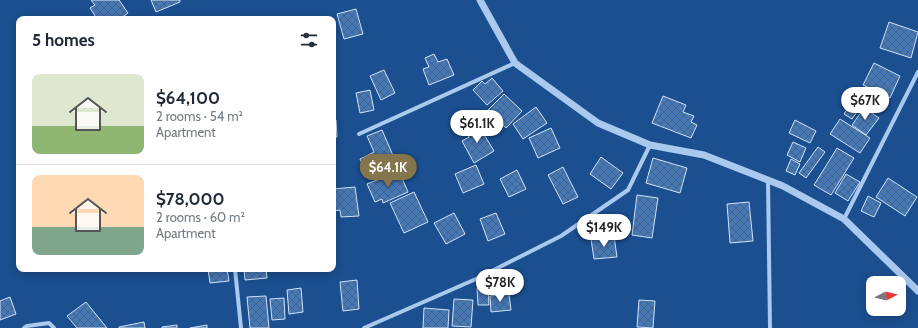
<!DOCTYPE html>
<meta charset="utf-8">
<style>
:root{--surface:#fff;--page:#f2f2f3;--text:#1f2937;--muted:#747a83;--line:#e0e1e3;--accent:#84754c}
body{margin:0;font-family:Cabin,sans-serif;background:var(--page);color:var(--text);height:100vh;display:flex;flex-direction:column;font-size:15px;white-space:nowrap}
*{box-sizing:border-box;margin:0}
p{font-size:13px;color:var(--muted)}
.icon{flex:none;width:22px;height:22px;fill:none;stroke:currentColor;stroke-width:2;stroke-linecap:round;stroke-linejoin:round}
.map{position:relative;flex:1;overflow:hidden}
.drawer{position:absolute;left:16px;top:16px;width:320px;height:256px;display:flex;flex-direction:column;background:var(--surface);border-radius:8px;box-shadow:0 2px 10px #0003}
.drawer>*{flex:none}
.needle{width:26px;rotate:83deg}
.fabs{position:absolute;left:866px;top:276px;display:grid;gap:8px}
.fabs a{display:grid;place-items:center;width:40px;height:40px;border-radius:8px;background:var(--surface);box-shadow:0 2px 10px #0003;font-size:20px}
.price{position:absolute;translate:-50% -34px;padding:0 9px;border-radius:14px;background:#fff;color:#222;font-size:13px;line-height:26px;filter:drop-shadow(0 1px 2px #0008)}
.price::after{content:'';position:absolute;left:50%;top:24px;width:12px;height:9px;margin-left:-6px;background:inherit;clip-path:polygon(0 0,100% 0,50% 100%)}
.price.on{background:var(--accent);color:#fff}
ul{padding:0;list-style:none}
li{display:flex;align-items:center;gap:12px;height:100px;padding:0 16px}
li+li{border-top:1px solid var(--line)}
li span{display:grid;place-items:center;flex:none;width:112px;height:80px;border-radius:8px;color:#555}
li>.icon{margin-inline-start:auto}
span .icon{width:48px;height:48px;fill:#fffc;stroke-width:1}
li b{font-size:17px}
h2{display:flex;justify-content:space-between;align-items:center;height:48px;padding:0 16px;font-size:17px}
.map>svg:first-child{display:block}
.building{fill:url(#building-cross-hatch);stroke:#cfe3fa}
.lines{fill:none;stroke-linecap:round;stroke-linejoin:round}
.minor{stroke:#a9c9ee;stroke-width:4}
.tertiary{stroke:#a9c9ee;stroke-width:7}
</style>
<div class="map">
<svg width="918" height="328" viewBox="0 0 918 328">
<defs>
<pattern id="building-cross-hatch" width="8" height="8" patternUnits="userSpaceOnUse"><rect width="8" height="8" fill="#4478b7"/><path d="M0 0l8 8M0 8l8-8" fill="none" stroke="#486282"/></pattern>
</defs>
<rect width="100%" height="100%" fill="#1b4f8f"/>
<g class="building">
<path d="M 91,0 L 119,0 L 128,13 L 120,19 L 97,19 L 90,8 L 95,5 Z"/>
<path d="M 151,0 L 180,0 L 180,2 L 156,12 Z"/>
<path d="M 356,9 L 363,34 L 344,39 L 337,14 Z"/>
<path d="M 220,17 L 221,19 L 205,19 Z"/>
<path d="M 889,22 L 918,32 L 911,58 L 880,48 Z"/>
<path d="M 434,54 L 438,62 L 447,59 L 454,75 L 429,85 L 423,69 L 429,67 L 425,58 Z"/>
<path d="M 874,63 L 900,76 L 890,98 L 863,85 Z"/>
<path d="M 384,70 L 395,93 L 381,100 L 370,76 Z"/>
<path d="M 492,78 L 503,91 L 487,105 L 473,90 L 482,81 L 485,84 Z"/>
<path d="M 370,90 L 374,110 L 360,113 L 356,93 Z"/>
<path d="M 504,94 L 522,111 L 506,128 L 488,110 Z"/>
<path d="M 663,96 L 686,105 L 683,112 L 694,116 L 691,122 L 697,125 L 691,138 L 652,123 Z"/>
<path d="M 851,104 L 859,109 L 852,119 L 844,114 Z"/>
<path d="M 536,107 L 547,123 L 523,139 L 513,124 Z"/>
<path d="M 864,108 L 879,118 L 866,135 L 852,125 Z"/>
<path d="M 840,119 L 870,138 L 860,153 L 830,134 Z"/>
<path d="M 333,120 L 336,120 L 337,137 L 333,137 Z"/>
<path d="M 795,120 L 816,131 L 810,143 L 789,133 Z"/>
<path d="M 477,123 L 494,151 L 474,163 L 462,141 L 469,137 L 466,130 Z"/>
<path d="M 551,128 L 560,148 L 538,158 L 529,138 Z"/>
<path d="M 382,130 L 398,167 L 369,179 L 360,159 L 374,152 L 367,136 Z"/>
<path d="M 793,142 L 806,148 L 800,162 L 787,155 Z"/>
<path d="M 818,147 L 825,152 L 806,178 L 799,173 Z"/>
<path d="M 837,148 L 854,158 L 831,195 L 814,185 Z"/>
<path d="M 601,157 L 623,173 L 611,189 L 590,174 Z"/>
<path d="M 653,158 L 687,168 L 680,193 L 646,183 Z"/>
<path d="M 791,159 L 800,164 L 795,175 L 786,171 Z"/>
<path d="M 476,165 L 484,184 L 463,193 L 455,174 Z"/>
<path d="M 563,167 L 578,197 L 563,204 L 548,175 Z"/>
<path d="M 517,170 L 526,189 L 509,197 L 500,179 Z"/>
<path d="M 399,171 L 408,192 L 383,203 L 382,199 L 375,202 L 367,184 Z"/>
<path d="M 846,174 L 860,182 L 848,201 L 835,193 Z"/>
<path d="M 888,178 L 917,197 L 905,216 L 876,197 Z"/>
<path d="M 355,187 L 359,216 L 341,217 L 340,210 L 333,211 L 333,189 Z"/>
<path d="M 414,192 L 428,222 L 404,233 L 390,203 Z"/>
<path d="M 637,195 L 658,198 L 652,238 L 632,235 Z"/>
<path d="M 868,196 L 881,203 L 874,217 L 861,211 Z"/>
<path d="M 749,202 L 753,241 L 730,243 L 727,204 Z"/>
<path d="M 454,213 L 465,234 L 446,244 L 434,223 Z"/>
<path d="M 496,213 L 505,234 L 488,241 L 480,219 Z"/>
<path d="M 614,236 L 617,257 L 594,259 L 591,239 Z"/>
<path d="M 208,269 L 227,269 L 229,281 L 210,283 Z"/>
<path d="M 244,269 L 266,269 L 267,278 L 245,280 Z"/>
<path d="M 357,280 L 359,309 L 343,311 L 340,282 Z"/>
<path d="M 488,287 L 489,305 L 478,305 L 477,288 Z"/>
<path d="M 301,288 L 303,312 L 289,314 L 287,290 Z"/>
<path d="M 509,294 L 511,310 L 491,312 L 490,296 Z"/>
<path d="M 266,296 L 269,328 L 250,328 L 247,297 Z"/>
<path d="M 10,297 L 16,314 L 0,320 L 0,301 Z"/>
<path d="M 284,298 L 285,319 L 272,320 L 270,299 Z"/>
<path d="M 454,299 L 473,300 L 471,327 L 452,326 Z"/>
<path d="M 639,300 L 655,301 L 653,328 L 637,327 Z"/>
<path d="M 86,302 L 107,328 L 77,328 L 67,316 Z"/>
<path d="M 424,308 L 449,310 L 448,328 L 423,328 Z"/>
<path d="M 144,322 L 145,328 L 119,328 L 119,327 Z"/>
<path d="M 177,325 L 177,328 L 162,328 L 162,327 Z"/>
<path d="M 207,325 L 207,328 L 190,328 Z"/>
</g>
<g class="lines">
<g class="minor">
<path d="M 359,134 L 515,63"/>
<path d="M 768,180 L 770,328"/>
<path d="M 844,219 L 918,72"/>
<path d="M 235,269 L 241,328"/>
<path d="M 24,328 L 27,326 L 49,323 L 54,328"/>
<path d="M 364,328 L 476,279 L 561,236 L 628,190 L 650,145"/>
</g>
<path class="tertiary" d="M 480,0 L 515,63 L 598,123 L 650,145 L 704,155 L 783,186 L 844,219 L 918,291"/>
</g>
</svg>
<div class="fabs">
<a><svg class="needle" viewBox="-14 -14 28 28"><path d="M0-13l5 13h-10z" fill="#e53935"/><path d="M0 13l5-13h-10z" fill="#747a83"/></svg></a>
</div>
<b class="price" style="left:865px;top:121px">$67K</b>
<b class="price" style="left:477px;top:144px">$61.1K</b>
<b class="price on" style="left:388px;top:188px">$64.1K</b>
<b class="price" style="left:604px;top:248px">$149K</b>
<b class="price" style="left:500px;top:303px">$78K</b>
<section class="drawer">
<h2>5 homes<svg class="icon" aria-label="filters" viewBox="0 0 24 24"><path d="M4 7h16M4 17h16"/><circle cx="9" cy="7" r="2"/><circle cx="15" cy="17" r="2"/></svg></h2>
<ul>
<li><span style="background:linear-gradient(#dfe7d0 65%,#8fb573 0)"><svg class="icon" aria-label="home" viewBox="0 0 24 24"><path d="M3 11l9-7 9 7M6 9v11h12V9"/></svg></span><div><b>$64,100</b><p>2 rooms · 54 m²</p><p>Apartment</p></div></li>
<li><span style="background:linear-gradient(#ffd9b3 65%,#7fa58c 0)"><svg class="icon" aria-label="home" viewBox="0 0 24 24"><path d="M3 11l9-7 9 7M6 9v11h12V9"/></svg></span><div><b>$78,000</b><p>2 rooms · 60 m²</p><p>Apartment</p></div></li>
</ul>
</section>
</div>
